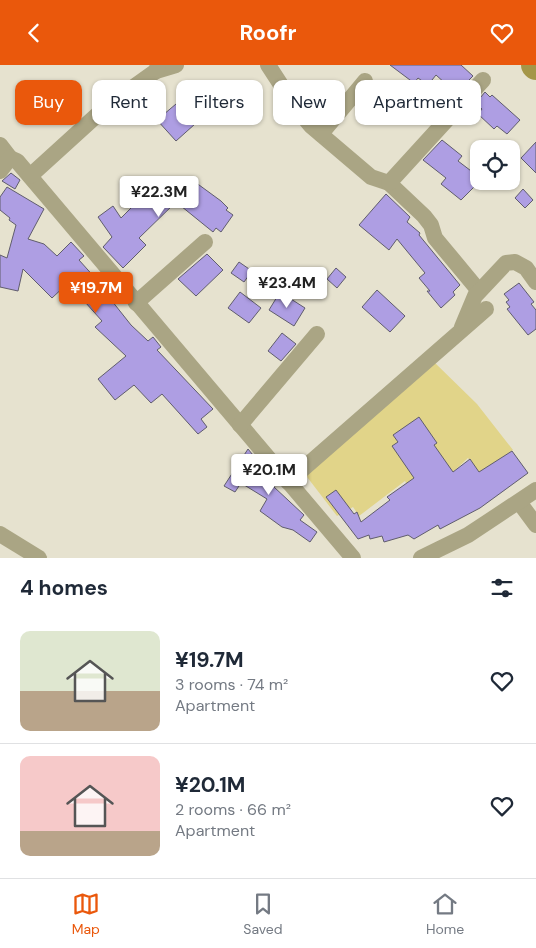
<!DOCTYPE html>
<meta charset="utf-8">
<style>
:root{--surface:#fff;--page:#f2f2f3;--text:#1f2937;--muted:#747a83;--line:#e0e1e3;--accent:#ea580c}
body{margin:0;font-family:"DM Sans",sans-serif;background:var(--page);color:var(--text);height:100vh;display:flex;flex-direction:column;font-size:19px;white-space:nowrap}
*{box-sizing:border-box;margin:0}
p{font-size:16px;color:var(--muted)}
.icon{flex:none;width:28px;height:28px;fill:none;stroke:currentColor;stroke-width:2;stroke-linecap:round;stroke-linejoin:round}
.map{position:relative;height:493px;overflow:hidden}
.details{display:flex;flex-direction:column;background:var(--surface);flex:1}
.details>*{flex:none}
.hud{position:absolute;left:15px;top:15px;width:506px;height:45px;display:flex;gap:10px}
.tools{position:absolute;left:470px;top:75px;display:grid;gap:10px}
.tools a{display:grid;place-items:center;width:50px;height:50px;border-radius:10px;background:var(--surface);box-shadow:0 1px 4px #0004;font-size:25px}
.price{position:absolute;translate:-50% -42px;padding:0 11px;border-radius:5px;background:#fff;color:#222;font-size:16px;line-height:32px;filter:drop-shadow(0 1px 2px #0008)}
.price::after{content:'';position:absolute;left:50%;top:30px;width:15px;height:11px;margin-left:-8px;background:inherit;clip-path:polygon(0 0,100% 0,50% 100%)}
.price.on{background:var(--accent);color:#fff}
ul{padding:0;list-style:none}
li{display:flex;align-items:center;gap:15px;height:125px;padding:0 20px}
li+li{border-top:1px solid var(--line)}
li span{display:grid;place-items:center;flex:none;width:140px;height:100px;border-radius:10px;color:#555}
li>.icon{margin-inline-start:auto}
span .icon{width:60px;height:60px;fill:#fffc;stroke-width:1}
li b{font-size:21px}
h2{display:flex;justify-content:space-between;align-items:center;height:60px;padding:0 20px;font-size:21px}
.pill{padding:0 18px;border-radius:10px;background:var(--surface);box-shadow:0 1px 4px #0004;font-size:18px;line-height:45px}
.pill.on{background:var(--accent);color:#fff}
header{display:flex;justify-content:space-between;align-items:center;height:65px;padding:0 20px;background:var(--accent);color:#fff;font-size:22px;font-weight:700}
.dock{display:flex;justify-content:space-around;align-items:center;height:70px;border-top:1px solid var(--line);background:var(--surface);font-size:14px;color:var(--muted)}
.dock a{display:grid;justify-items:center;gap:2px}
.dock .on{color:var(--accent)}
.map>svg:first-child{display:block}
.green{fill:#e1d489}
.lines{fill:none;stroke-linecap:round;stroke-linejoin:round}
.river{stroke:#a49648;stroke-width:28}
.building{fill:#ae9ee3;stroke:#605d6d}
.street{stroke:#aaa584;stroke-width:16}
</style>
<header><svg class="icon" aria-label="back" viewBox="0 0 24 24"><path d="M15 5l-7 7 7 7"/></svg>Roofr<svg class="icon" aria-label="heart" viewBox="0 0 24 24"><path d="M12 20l-8-8c-3-5 5-10 8-4 3-6 11-1 8 4z"/></svg></header>
<div class="map">
<svg width="536" height="493" viewBox="0 0 536 493">
<rect width="100%" height="100%" fill="#e6e2cf"/>
<path class="green" d="M 433,296 L 477,339 L 513,385 L 479,408 L 468,393 L 452,408 L 413,430 L 405,416 L 359,451 L 353,442 L 337,451 L 304,408 Z"/>
<g class="lines">
<path class="river" d="M 535,0 L 536,1"/>
</g>
<g class="building">
<path d="M 390,0 L 461,0 L 473,11 L 456,28 L 436,10 L 428,20 L 418,13 L 414,18 Z"/>
<path d="M 485,27 L 490,32 L 492,30 L 520,55 L 507,69 L 497,61 L 494,64 L 478,49 L 482,44 L 476,38 Z"/>
<path d="M 176,39 L 195,59 L 176,76 L 157,55 Z"/>
<path d="M 442,75 L 462,91 L 458,96 L 479,112 L 480,116 L 461,135 L 441,119 L 446,113 L 423,95 Z"/>
<path d="M 536,77 L 536,108 L 521,93 Z"/>
<path d="M 11,108 L 20,115 L 15,124 L 2,116 Z"/>
<path d="M 158,116 L 177,136 L 188,121 L 191,123 L 195,117 L 221,136 L 228,143 L 226,145 L 233,150 L 221,167 L 216,163 L 213,167 L 176,137 L 139,173 L 146,180 L 123,203 L 103,182 L 112,172 L 98,152 L 113,141 L 121,153 Z"/>
<path d="M 7,122 L 44,144 L 28,174 L 44,179 L 57,191 L 71,177 L 84,191 L 79,195 L 114,234 L 112,236 L 131,260 L 148,276 L 153,272 L 161,282 L 157,285 L 213,344 L 201,354 L 207,362 L 198,369 L 162,329 L 151,338 L 134,320 L 115,335 L 98,314 L 126,291 L 95,262 L 102,256 L 68,218 L 52,233 L 23,204 L 18,226 L 0,222 L 0,190 L 7,193 L 16,160 L 9,155 L 10,153 L 0,145 L 0,132 Z"/>
<path d="M 523,124 L 533,135 L 525,143 L 515,133 Z"/>
<path d="M 386,129 L 410,152 L 407,157 L 420,168 L 419,170 L 460,220 L 453,227 L 455,230 L 441,243 L 427,226 L 430,226 L 419,213 L 425,208 L 397,174 L 389,185 L 359,160 Z"/>
<path d="M 207,189 L 223,205 L 196,231 L 178,214 Z"/>
<path d="M 239,197 L 252,206 L 244,217 L 231,208 Z"/>
<path d="M 336,203 L 346,212 L 337,223 L 327,214 Z"/>
<path d="M 519,218 L 534,237 L 531,239 L 536,245 L 536,264 L 528,270 L 507,244 L 510,242 L 506,237 L 509,235 L 504,229 Z"/>
<path d="M 377,225 L 405,251 L 390,267 L 362,242 Z"/>
<path d="M 240,227 L 261,243 L 249,258 L 228,243 Z"/>
<path d="M 280,227 L 305,243 L 294,261 L 269,245 Z"/>
<path d="M 282,268 L 296,279 L 281,296 L 268,286 Z"/>
<path d="M 419,352 L 437,378 L 434,380 L 453,407 L 470,394 L 479,407 L 512,386 L 528,408 L 480,443 L 440,464 L 438,460 L 414,474 L 408,470 L 384,477 L 382,471 L 370,474 L 369,470 L 358,474 L 326,432 L 336,425 L 354,449 L 357,447 L 361,457 L 390,435 L 387,432 L 414,413 L 392,381 L 398,377 L 393,370 Z"/>
<path d="M 248,384 L 276,418 L 274,422 L 304,450 L 300,455 L 317,467 L 310,477 L 293,465 L 282,462 L 260,446 L 267,434 L 241,418 L 235,427 L 224,421 Z"/>
</g>
<g class="lines">
<g class="street">
<path d="M 268,0 L 296,43 L 311,61 L 371,112 L 389,118 L 424,151 L 431,160 L 435,173 L 479,226"/>
<path d="M 156,6 L 176,0"/>
<path d="M 321,69 L 365,16"/>
<path d="M 0,80 L 10,93"/>
<path d="M 0,106 L 10,93 L 17,96 L 353,493"/>
<path d="M 30,111 L 107,41 L 156,6 L 158,0"/>
<path d="M 389,118 L 483,15"/>
<path d="M 136,238 L 205,177"/>
<path d="M 462,262 L 475,231 L 506,198 L 515,197 L 526,203 L 536,217"/>
<path d="M 240,360 L 317,269"/>
<path d="M 288,417 L 486,244"/>
<path d="M 519,437 L 536,460"/>
<path d="M 0,469 L 39,493"/>
<path d="M 421,493 L 468,470 L 536,425"/>
</g>
</g>
</svg>
<div class="tools">
<a><svg class="icon" aria-label="locate" viewBox="0 0 24 24"><circle cx="12" cy="12" r="6"/><path d="M12 2v4M12 18v4M2 12h4M18 12h4"/></svg></a>
</div>
<b class="price" style="left:159px;top:153px">¥22.3M</b>
<b class="price" style="left:287px;top:244px">¥23.4M</b>
<b class="price on" style="left:96px;top:249px">¥19.7M</b>
<b class="price" style="left:269px;top:431px">¥20.1M</b>
<div class="hud">
<a class="pill on">Buy</a>
<a class="pill">Rent</a>
<a class="pill">Filters</a>
<a class="pill">New</a>
<a class="pill">Apartment</a>
</div>
</div>
<section class="details">
<h2>4 homes<svg class="icon" aria-label="filters" viewBox="0 0 24 24"><path d="M4 7h16M4 17h16"/><circle cx="9" cy="7" r="2"/><circle cx="15" cy="17" r="2"/></svg></h2>
<ul>
<li><span style="background:linear-gradient(#dfe7d0 60%,#b9a48a 0)"><svg class="icon" aria-label="home" viewBox="0 0 24 24"><path d="M3 11l9-7 9 7M6 9v11h12V9"/></svg></span><div><b>¥19.7M</b><p>3 rooms · 74 m²</p><p>Apartment</p></div><svg class="icon" aria-label="heart" viewBox="0 0 24 24"><path d="M12 20l-8-8c-3-5 5-10 8-4 3-6 11-1 8 4z"/></svg></li>
<li><span style="background:linear-gradient(#f6c9c9 75%,#b9a48a 0)"><svg class="icon" aria-label="home" viewBox="0 0 24 24"><path d="M3 11l9-7 9 7M6 9v11h12V9"/></svg></span><div><b>¥20.1M</b><p>2 rooms · 66 m²</p><p>Apartment</p></div><svg class="icon" aria-label="heart" viewBox="0 0 24 24"><path d="M12 20l-8-8c-3-5 5-10 8-4 3-6 11-1 8 4z"/></svg></li>
</ul>
</section>
<nav class="dock">
<a class="on"><svg class="icon" aria-label="map" viewBox="0 0 24 24"><path d="M3 6l6-2 6 2 6-2v14l-6 2-6-2-6 2zM9 4v14M15 6v14"/></svg>Map</a>
<a><svg class="icon" aria-label="saved" viewBox="0 0 24 24"><path d="M7 4h10v16l-5-4-5 4z"/></svg>Saved</a>
<a><svg class="icon" aria-label="home" viewBox="0 0 24 24"><path d="M3 11l9-7 9 7M6 9v11h12V9"/></svg>Home</a>
</nav>
